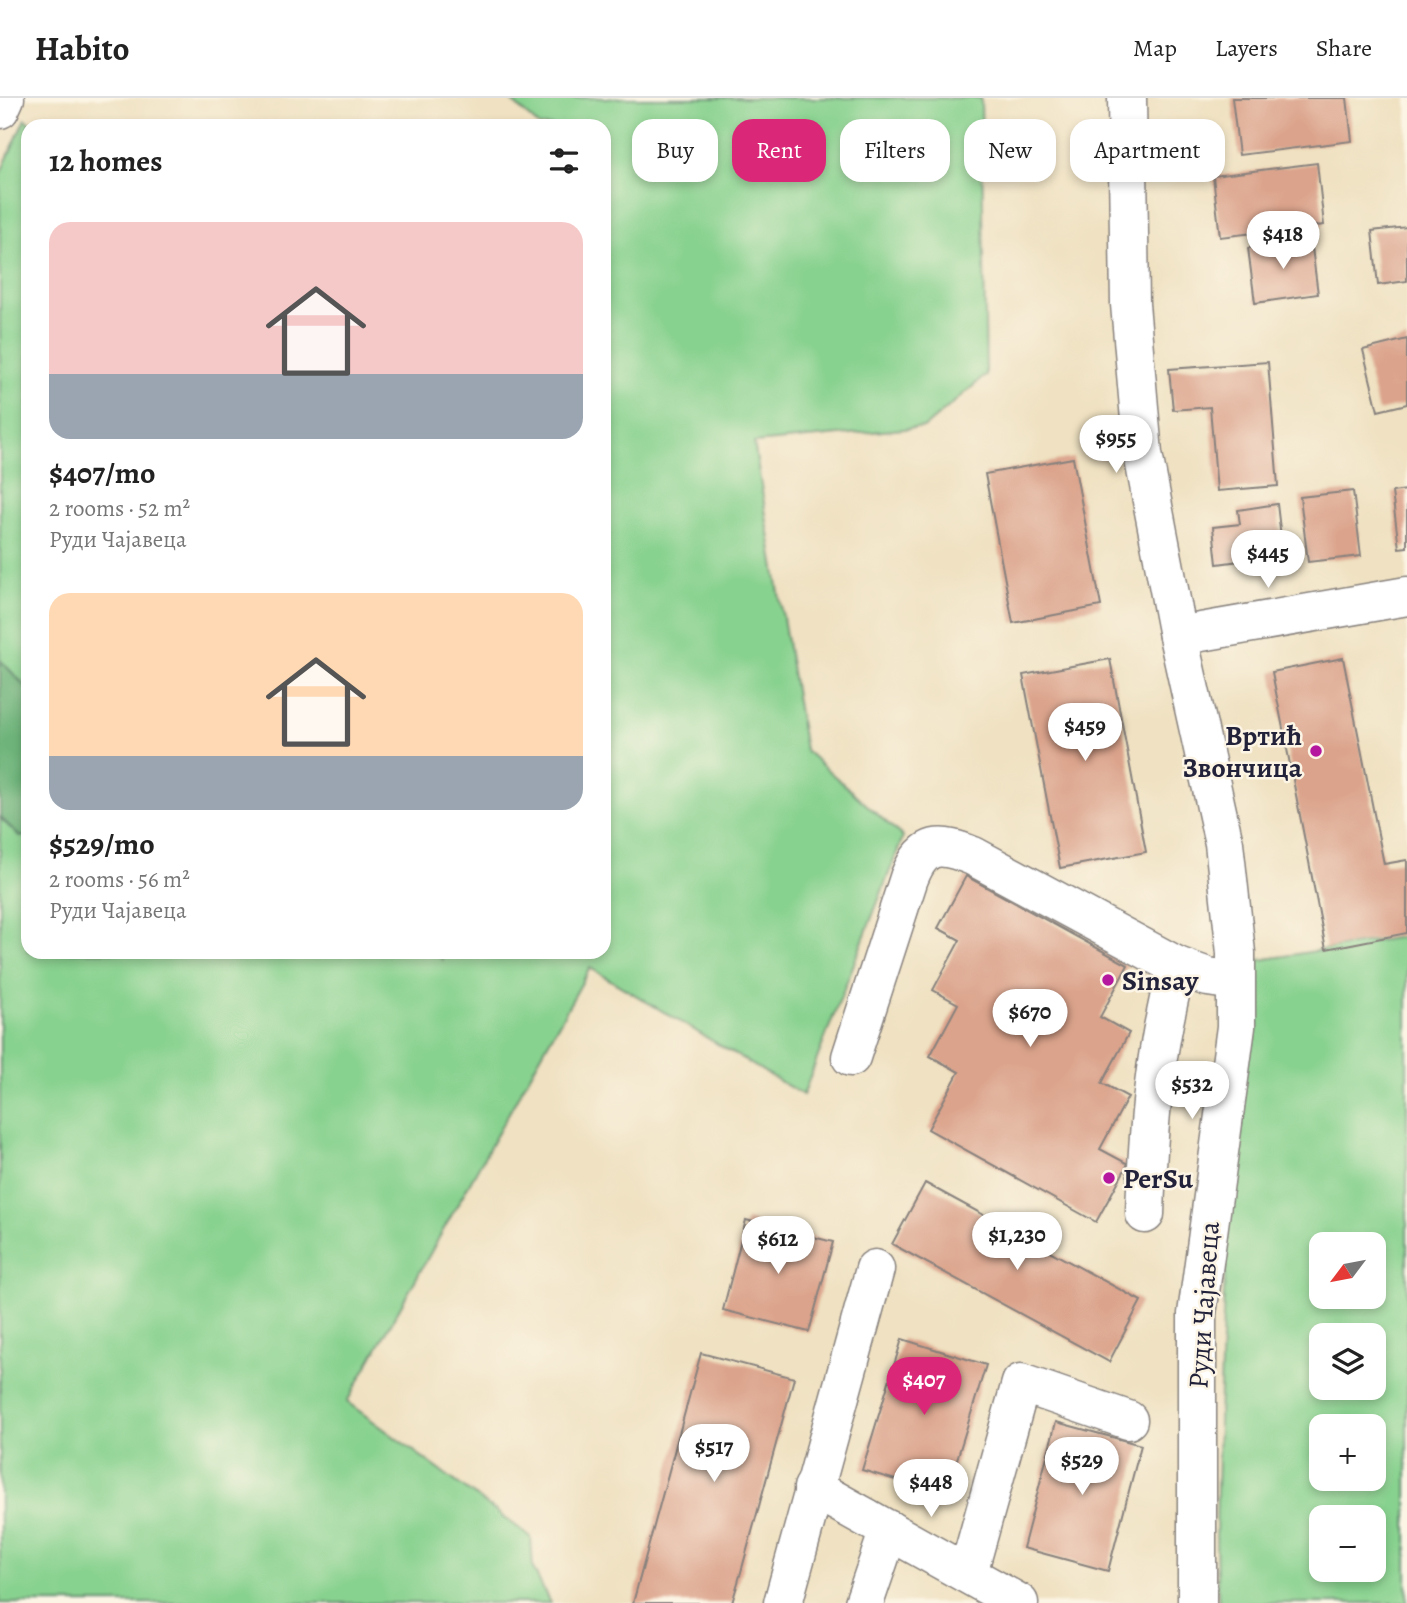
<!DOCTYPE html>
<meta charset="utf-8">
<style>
:root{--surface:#fff;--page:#f6f6f6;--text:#222;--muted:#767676;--line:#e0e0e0;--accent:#db2777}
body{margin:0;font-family:Alegreya,serif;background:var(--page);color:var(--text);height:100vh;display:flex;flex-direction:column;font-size:26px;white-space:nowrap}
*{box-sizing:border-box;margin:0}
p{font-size:23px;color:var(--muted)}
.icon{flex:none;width:38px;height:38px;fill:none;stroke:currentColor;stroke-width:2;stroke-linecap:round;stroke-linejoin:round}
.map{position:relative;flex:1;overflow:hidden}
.drawer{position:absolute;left:21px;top:21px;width:590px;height:840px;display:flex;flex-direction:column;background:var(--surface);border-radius:21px;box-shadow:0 4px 10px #0003}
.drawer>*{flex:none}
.banner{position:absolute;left:632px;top:21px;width:665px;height:63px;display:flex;gap:14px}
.needle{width:46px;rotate:238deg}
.buttons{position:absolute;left:1309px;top:1134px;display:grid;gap:14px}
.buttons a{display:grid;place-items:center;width:77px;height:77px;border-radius:14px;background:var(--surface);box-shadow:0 4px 10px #0003;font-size:35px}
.price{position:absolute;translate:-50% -60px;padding:0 16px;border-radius:24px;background:#fff;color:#222;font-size:23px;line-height:46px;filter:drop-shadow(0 2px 4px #0008)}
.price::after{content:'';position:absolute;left:50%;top:42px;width:21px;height:16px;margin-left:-10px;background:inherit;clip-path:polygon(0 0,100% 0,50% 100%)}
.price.on{background:var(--accent);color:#fff}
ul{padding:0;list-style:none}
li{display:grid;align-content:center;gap:14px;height:371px;padding:0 28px}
li span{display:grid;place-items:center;height:217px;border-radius:21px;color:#555}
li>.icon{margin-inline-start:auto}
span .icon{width:126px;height:126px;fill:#fffc;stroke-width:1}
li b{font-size:30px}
h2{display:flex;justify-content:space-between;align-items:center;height:84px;padding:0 28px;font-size:30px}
.chip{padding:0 24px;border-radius:21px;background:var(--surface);box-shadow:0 4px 10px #0003;font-size:24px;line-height:63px}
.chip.on{background:var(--accent);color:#fff}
header{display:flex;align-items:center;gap:42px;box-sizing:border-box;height:98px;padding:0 35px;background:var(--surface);border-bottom:2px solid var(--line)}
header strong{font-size:33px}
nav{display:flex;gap:38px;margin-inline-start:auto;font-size:24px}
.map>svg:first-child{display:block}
.green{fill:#88d28f;stroke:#557a65;stroke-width:2;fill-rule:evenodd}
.forest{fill:#6eb47a;stroke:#486b5a;stroke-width:2}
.building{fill:#dba38b}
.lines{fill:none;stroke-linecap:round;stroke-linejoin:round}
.minor-casing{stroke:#88827e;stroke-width:41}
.minor{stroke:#fff;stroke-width:38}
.poi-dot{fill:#b5179e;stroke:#fcf5e5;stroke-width:2.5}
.labels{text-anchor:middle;stroke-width:5;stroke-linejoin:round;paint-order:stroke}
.poi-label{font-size:28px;font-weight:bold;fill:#22223b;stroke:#fcf5e5;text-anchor:start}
.street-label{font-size:28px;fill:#22223b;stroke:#fcf5e5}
</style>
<header>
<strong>Habito</strong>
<nav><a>Map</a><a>Layers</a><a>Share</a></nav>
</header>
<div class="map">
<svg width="1407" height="1505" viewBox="0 0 1407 1505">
<rect width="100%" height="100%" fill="#fcf5e5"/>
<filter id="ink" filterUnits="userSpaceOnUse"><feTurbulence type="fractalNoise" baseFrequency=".0143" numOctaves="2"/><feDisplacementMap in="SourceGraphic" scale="14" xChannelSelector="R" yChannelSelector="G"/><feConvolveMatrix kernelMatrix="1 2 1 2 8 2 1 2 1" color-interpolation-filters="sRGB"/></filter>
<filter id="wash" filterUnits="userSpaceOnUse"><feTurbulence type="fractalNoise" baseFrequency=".00686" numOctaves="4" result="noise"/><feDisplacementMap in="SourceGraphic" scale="28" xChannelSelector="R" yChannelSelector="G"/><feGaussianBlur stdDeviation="1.57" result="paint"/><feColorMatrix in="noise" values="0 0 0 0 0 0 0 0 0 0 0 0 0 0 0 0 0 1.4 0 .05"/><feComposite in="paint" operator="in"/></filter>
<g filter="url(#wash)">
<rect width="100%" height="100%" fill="#efe1c1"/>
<g class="green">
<path d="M 508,0 L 981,0 L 986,277 L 925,329 L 754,345 L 805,652 L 903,739 L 803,997 L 590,870 L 347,1304 L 531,1439 L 533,1470 L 550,1505 L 0,1505 L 0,720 L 19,738 L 28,739 L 28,854 L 437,854 L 443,863 L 438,854 L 604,854 L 604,28 L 539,28 Z"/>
<path d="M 25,21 L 33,28 L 28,28 L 28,591 L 0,562 L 0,76 Z"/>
<path d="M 1407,838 L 1407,1505 L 1219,1505 C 1213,1445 1218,1384 1219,1324 C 1223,1171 1236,1018 1235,866 ZM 1321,1146 L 1374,1146 L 1374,1199 L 1321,1199 ZM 1321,1237 L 1374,1237 L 1374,1290 L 1321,1290 ZM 1321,1328 L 1374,1328 L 1374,1381 L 1321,1381 ZM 1321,1419 L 1374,1419 L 1374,1472 L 1321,1472 Z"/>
</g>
<path class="forest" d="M 0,562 L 28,591 L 28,739 L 19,738 L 0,719 Z"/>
<g id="blocks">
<g class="building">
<path d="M 1232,0 L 1347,0 L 1352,43 L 1239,57 Z"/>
<path d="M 1317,65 L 1324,127 L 1220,139 L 1213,78 Z"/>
<path d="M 1407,129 L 1407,183 L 1378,187 L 1372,133 Z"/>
<path d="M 1311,142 L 1318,196 L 1255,205 L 1248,150 Z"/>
<path d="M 1407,241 L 1407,306 L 1378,313 L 1363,252 Z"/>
<path d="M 1268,264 L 1278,388 L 1217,393 L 1210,309 L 1173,312 L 1169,271 Z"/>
<path d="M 1073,360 L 1101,508 L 1013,525 L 985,376 Z"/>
<path d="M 1407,392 L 1407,449 L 1399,450 L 1392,394 Z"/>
<path d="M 1353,393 L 1361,458 L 1308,464 L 1300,399 Z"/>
<path d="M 1277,406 L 1283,457 L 1217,466 L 1213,429 L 1240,426 L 1238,412 Z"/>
<path d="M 1343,560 L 1384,766 L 1407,762 L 1407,835 L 1326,851 L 1272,574 Z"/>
<path d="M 1110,561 L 1146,754 L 1060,770 L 1023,577 Z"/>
<path d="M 966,778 L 1128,867 L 1100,919 L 1129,935 L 1102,985 L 1128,999 L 1100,1051 L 1128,1066 L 1096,1124 L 928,1031 L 959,974 L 930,958 L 958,906 L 933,892 L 960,842 L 938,830 Z"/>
<path d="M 925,1085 L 1141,1203 L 1109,1264 L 892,1146 Z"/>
<path d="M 746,1122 L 833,1144 L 809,1234 L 723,1212 Z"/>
<path d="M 902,1241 L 986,1267 L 946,1397 L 862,1372 Z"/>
<path d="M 701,1255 L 794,1280 L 741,1474 L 732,1505 L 633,1505 Z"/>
<path d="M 1056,1324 L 1141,1347 L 1108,1473 L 1023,1450 Z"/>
</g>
</g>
</g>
<g filter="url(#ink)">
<use href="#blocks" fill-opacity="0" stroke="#88827e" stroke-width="2"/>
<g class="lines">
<g class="minor-casing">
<g id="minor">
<path d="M 1127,0 L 1130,206 L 1143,356 L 1178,538 L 1224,745 L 1236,855 L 1236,929 L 1197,1216 L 1197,1505"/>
<path d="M 0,11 L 5,0"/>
<path d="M 1178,538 L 1407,498"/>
<path d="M 851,959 L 909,780 C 924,743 940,745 973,758 L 1177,868 L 1208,879 L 1235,883"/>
<path d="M 1145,1116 C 1148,1025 1154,956 1177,868"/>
<path d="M 813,1390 L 1019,1505"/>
<path d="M 968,1475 L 1021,1285 L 1128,1322"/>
<path d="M 783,1505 L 875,1171"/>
<path d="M 864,1505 L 889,1432"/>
</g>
</g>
<use href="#minor" class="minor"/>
</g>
</g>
<g class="poi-dot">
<circle cx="1316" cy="653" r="7"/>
<circle cx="1108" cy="882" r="7"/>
<circle cx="1109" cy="1080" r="7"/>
</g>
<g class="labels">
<g class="poi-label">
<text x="1302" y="647" text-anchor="end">Вртић<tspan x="1302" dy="32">Звончица</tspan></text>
<text x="1122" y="892">Sinsay</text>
<text x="1123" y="1090">PerSu</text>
</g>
<g class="street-label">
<text transform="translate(1203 1207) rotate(-86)" y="10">Руди Чајавеца</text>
</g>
</g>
</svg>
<div class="buttons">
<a><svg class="needle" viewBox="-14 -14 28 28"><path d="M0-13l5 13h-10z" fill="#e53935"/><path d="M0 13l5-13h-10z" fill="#767676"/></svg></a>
<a><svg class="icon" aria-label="layers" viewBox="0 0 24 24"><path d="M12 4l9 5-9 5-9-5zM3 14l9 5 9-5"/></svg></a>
<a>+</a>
<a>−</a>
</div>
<b class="price" style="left:1283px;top:173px">$418</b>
<b class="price" style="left:1116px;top:377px">$955</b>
<b class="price" style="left:1268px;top:492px">$445</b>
<b class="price" style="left:1085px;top:665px">$459</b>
<b class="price" style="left:1030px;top:951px">$670</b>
<b class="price" style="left:1192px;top:1023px">$532</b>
<b class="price" style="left:1017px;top:1174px">$1,230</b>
<b class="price" style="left:778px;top:1178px">$612</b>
<b class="price on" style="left:924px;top:1319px">$407</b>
<b class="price" style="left:714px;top:1386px">$517</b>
<b class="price" style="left:1082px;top:1399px">$529</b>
<b class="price" style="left:931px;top:1421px">$448</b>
<div class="banner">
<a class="chip">Buy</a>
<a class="chip on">Rent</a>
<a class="chip">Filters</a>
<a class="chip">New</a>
<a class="chip">Apartment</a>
</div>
<section class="drawer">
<h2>12 homes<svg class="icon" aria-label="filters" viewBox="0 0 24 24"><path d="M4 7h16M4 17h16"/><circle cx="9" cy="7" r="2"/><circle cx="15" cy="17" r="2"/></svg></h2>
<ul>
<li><span style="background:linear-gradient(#f6c9c9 70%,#9aa5b1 0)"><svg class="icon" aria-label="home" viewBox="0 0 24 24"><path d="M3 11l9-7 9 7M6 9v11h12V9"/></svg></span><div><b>$407/mo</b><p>2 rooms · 52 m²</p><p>Руди Чајавеца</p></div></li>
<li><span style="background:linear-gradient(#ffd9b3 75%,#9aa5b1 0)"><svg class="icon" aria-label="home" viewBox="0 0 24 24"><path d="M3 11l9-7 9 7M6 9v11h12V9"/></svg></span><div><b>$529/mo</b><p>2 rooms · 56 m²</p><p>Руди Чајавеца</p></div></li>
</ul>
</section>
</div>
